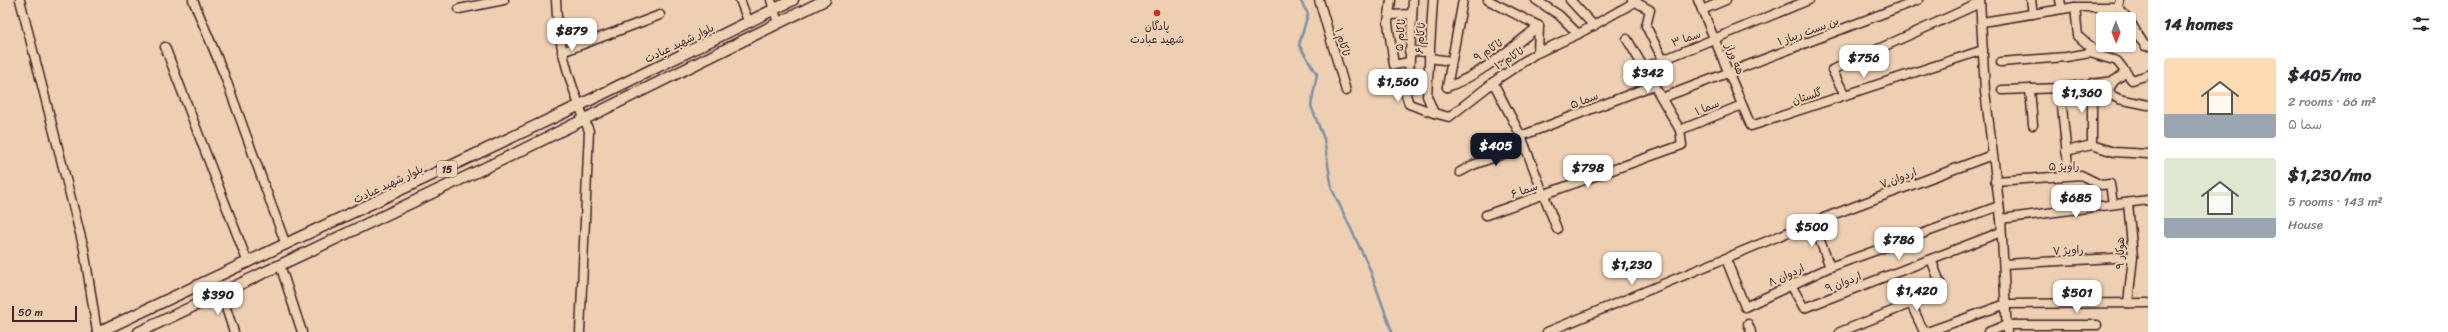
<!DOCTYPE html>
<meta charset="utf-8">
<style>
:root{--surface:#fff;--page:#f7f7f7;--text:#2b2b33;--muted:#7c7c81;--accent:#111827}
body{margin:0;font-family:Sriracha,"Playpen Sans Arabic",sans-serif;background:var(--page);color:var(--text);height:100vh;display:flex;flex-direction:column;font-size:15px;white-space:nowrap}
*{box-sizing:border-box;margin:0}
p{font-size:13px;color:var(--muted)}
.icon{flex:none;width:22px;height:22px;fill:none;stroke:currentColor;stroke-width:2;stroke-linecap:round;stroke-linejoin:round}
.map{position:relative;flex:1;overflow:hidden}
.sheet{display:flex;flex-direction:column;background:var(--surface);width:300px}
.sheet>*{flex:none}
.needle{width:26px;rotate:179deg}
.controls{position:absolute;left:2096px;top:12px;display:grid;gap:8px}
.controls a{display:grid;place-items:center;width:40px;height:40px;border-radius:4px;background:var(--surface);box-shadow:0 1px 3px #0004;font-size:20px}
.scale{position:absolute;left:12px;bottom:10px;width:65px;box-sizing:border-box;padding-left:4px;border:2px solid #4a1f2b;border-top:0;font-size:11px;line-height:14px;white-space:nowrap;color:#4a1f2b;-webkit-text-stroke:3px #ebd3b3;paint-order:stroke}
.price{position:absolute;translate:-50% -34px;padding:0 9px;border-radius:8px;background:#fff;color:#222;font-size:13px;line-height:26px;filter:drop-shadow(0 1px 2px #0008)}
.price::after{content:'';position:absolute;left:50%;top:24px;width:12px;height:9px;margin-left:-6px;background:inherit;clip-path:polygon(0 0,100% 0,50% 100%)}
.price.on{background:var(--accent);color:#fff}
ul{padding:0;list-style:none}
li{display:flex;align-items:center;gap:12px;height:100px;padding:0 16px}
li span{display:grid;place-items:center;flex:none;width:112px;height:80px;border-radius:4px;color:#555}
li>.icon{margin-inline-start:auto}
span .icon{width:48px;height:48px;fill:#fffc;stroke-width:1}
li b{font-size:17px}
h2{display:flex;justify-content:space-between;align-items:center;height:48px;padding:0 16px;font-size:17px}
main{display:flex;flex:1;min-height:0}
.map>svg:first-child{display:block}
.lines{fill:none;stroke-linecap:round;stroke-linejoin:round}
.stream{stroke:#7a8fa8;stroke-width:2.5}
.minor-casing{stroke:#4a1f2b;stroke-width:11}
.major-casing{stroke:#4a1f2b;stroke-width:13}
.minor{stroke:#ebd3b3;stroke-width:8}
.major{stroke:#ebd3b3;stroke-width:10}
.poi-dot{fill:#c8321e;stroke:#ebd3b3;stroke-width:1.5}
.labels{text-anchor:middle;stroke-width:4;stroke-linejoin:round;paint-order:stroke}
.shield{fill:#ebd3b3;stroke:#7a5554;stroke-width:1}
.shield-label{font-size:10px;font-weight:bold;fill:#4a1f2b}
.poi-label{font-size:11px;fill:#4a1f2b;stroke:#ebd3b3}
.street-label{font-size:11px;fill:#4a1f2b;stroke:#ebd3b3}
</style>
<main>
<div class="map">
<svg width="2148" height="332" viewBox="0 0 2148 332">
<rect width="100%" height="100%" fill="#eecfb2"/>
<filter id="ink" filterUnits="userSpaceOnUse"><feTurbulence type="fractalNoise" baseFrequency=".025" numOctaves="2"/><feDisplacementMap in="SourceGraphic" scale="8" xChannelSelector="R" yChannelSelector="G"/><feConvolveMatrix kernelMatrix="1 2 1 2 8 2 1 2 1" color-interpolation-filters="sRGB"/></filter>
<g filter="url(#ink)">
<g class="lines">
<path class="stream" d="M 1300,0 L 1308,14 L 1299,45 L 1317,74 L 1311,106 L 1324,139 L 1332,189 L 1369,267 L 1392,332"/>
<g class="minor-casing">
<g id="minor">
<path d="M 20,0 L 84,249 L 97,332"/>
<path d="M 193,0 L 224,74 L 286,245"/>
<path d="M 556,0 C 557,47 572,88 589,131 L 580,332"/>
<path d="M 740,0 L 749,23"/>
<path d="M 771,0 L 778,23"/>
<path d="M 1319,0 L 1346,91"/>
<path d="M 1391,0 L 1388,23 L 1394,65 L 1409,62"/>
<path d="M 1413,0 L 1409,76 L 1427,77"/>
<path d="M 1433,0 L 1427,96 L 1434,113 L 1449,117 L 1499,78 L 1535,54 L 1578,34 L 1635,2"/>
<path d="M 1488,0 L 1539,26 L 1538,52"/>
<path d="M 1536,0 L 1559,15 L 1578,34"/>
<path d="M 1570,0 L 1594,26"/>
<path d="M 1632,0 L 1650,10 L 1646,26 L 1662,58"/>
<path d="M 1698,0 L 1751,126 L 1983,50"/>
<path d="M 1980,0 L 1985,91 L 2001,219 L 2007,332"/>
<path d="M 2031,0 L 2033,14"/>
<path d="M 2060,0 L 2062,9"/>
<path d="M 2120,0 L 2118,7 L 2128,19"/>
<path d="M 2075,7 L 2078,36 L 2098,54"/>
<path d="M 459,9 L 504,0"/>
<path d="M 1702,10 L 1726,0"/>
<path d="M 1390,15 L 1412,14"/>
<path d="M 2129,20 L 2145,46 L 2148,46"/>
<path d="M 1982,22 L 2075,7 L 2118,7"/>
<path d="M 165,47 L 248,263"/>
<path d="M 1409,51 L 1430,52"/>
<path d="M 562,52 L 660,15"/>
<path d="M 1429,58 L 1451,61"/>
<path d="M 2001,62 L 2066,57 L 2090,53 L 2117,61 L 2132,80 L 2148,75"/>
<path d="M 1643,68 L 1809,0"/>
<path d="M 1409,76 L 1402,82 L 1409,104 L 1434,113"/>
<path d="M 2114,81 L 2109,89 L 2111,95 L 2119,99 L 2148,105"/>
<path d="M 1493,82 L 1521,136 L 1557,229"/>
<path d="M 1447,87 C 1481,75 1511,48 1539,26"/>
<path d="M 1447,87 L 1463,0"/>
<path d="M 2060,88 L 2069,175"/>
<path d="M 2030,89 L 2033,125"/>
<path d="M 2002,90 L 2060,88 L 2114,81 L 2125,73"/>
<path d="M 1845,95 L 1832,70 L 1980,3"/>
<path d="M 1662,98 L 1918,0"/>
<path d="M 1680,130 L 1742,105"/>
<path d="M 1521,136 L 1654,85"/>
<path d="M 2092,145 L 2092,83"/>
<path d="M 2066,151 L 2092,145 L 2114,152 L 2148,154"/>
<path d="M 1460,172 L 1473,165 L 1525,146"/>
<path d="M 1995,181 L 2081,175 L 2101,185 L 2110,184 L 2113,204"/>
<path d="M 1486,215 L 1682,145 L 1680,130 L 1627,39"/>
<path d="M 2001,219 L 2148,200"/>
<path d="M 1813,222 L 1830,267"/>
<path d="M 1726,259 L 1745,307 L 1830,267 L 1999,206"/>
<path d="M 2004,264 L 2133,257"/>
<path d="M 280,265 L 302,332"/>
<path d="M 1791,285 L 1804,308 L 2001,232"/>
<path d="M 221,293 L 234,332"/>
<path d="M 2128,303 L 2133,257 L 2128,203"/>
<path d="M 1911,304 L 1924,332"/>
<path d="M 1748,324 L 1751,332"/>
<path d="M 1547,332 L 1813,222 L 1992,155"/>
<path d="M 1840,332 L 1937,293 L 1942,288 L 1931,259"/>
<path d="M 1927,332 L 2006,304 L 2148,303"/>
<path d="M 1988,332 L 2007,325 L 2097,325"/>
</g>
</g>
<g class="major-casing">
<g id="major">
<path d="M 99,332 L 578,106 L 793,0"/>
<path d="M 139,332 L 512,155 L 825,0"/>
</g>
</g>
<use href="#minor" class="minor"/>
<use href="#major" class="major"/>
</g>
</g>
<circle class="poi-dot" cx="1157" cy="13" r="4"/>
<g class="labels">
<rect class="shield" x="437" y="161" width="20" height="16" rx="3"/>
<g class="shield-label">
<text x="447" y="173">15</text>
</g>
<g class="poi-label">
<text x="1157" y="30">پادگان<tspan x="1157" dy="13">شهید عبادت</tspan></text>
</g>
<g class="street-label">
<text transform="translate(1808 31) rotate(-20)" y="4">بن بست ریباز ۱</text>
<text transform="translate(1400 35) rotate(-86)" y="4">ئاکام ۵</text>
<text transform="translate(1420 38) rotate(-86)" y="4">ئاکام ۶</text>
<text transform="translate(1686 38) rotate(-19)" y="4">سما ۳</text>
<text transform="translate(1343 42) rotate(73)" y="4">ئاکام ۱</text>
<text transform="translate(679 43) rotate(-26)" y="4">بلوار شهید عبادت</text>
<text transform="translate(1488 50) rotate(-33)" y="4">ئاکام ۹</text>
<text transform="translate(1509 58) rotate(-33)" y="4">ئاکام ۱۰</text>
<text transform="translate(1735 59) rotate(68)" y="4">هه وراز</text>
<text transform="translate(1807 96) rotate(-18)" y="4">گلستان</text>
<text transform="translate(1584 100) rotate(-21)" y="4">سما ۵</text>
<text transform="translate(1707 107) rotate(-22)" y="4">سما ۱</text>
<text transform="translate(2064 166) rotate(-1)" y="4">راویژ ۵</text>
<text transform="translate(1898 178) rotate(-21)" y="4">اردوان ۷</text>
<text transform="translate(388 184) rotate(-25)" y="4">بلوار شهید عبادت</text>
<text transform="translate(1524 190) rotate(-20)" y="4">سما ۶</text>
<text transform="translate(2068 250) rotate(-3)" y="4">راویژ ۷</text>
<text transform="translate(2120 253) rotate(-90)" y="4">هوکار ۹</text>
<text transform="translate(1786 275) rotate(-25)" y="4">اردوان ۸</text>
<text transform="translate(1843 282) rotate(-21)" y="4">اردوان ۹</text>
</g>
</g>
</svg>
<div class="controls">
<a><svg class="needle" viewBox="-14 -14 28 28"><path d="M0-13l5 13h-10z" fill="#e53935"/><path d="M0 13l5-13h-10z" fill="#7c7c81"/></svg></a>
</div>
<div class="scale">50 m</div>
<b class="price" style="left:572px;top:52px">$879</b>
<b class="price" style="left:1864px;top:79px">$756</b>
<b class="price" style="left:1648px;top:94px">$342</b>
<b class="price" style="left:1398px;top:103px">$1,560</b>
<b class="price" style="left:2082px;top:114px">$1,360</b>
<b class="price on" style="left:1496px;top:167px">$405</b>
<b class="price" style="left:1588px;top:189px">$798</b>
<b class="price" style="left:2076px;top:219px">$685</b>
<b class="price" style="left:1812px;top:248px">$500</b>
<b class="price" style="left:1899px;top:261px">$786</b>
<b class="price" style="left:1632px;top:286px">$1,230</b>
<b class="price" style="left:1917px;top:312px">$1,420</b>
<b class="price" style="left:2077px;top:314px">$501</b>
<b class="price" style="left:218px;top:316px">$390</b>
</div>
<section class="sheet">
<h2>14 homes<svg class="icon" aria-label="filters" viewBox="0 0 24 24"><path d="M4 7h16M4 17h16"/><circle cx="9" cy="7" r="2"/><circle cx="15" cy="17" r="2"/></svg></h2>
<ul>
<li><span style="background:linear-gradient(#ffd9b3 70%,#9aa5b1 0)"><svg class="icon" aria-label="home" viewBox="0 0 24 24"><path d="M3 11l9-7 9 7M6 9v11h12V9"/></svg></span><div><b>$405/mo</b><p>2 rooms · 66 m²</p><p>سما ۵</p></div></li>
<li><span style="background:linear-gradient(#dfe7d0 75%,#9aa5b1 0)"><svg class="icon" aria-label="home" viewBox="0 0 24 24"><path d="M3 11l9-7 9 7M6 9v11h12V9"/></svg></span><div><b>$1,230/mo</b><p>5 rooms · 143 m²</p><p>House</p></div></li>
</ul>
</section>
</main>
